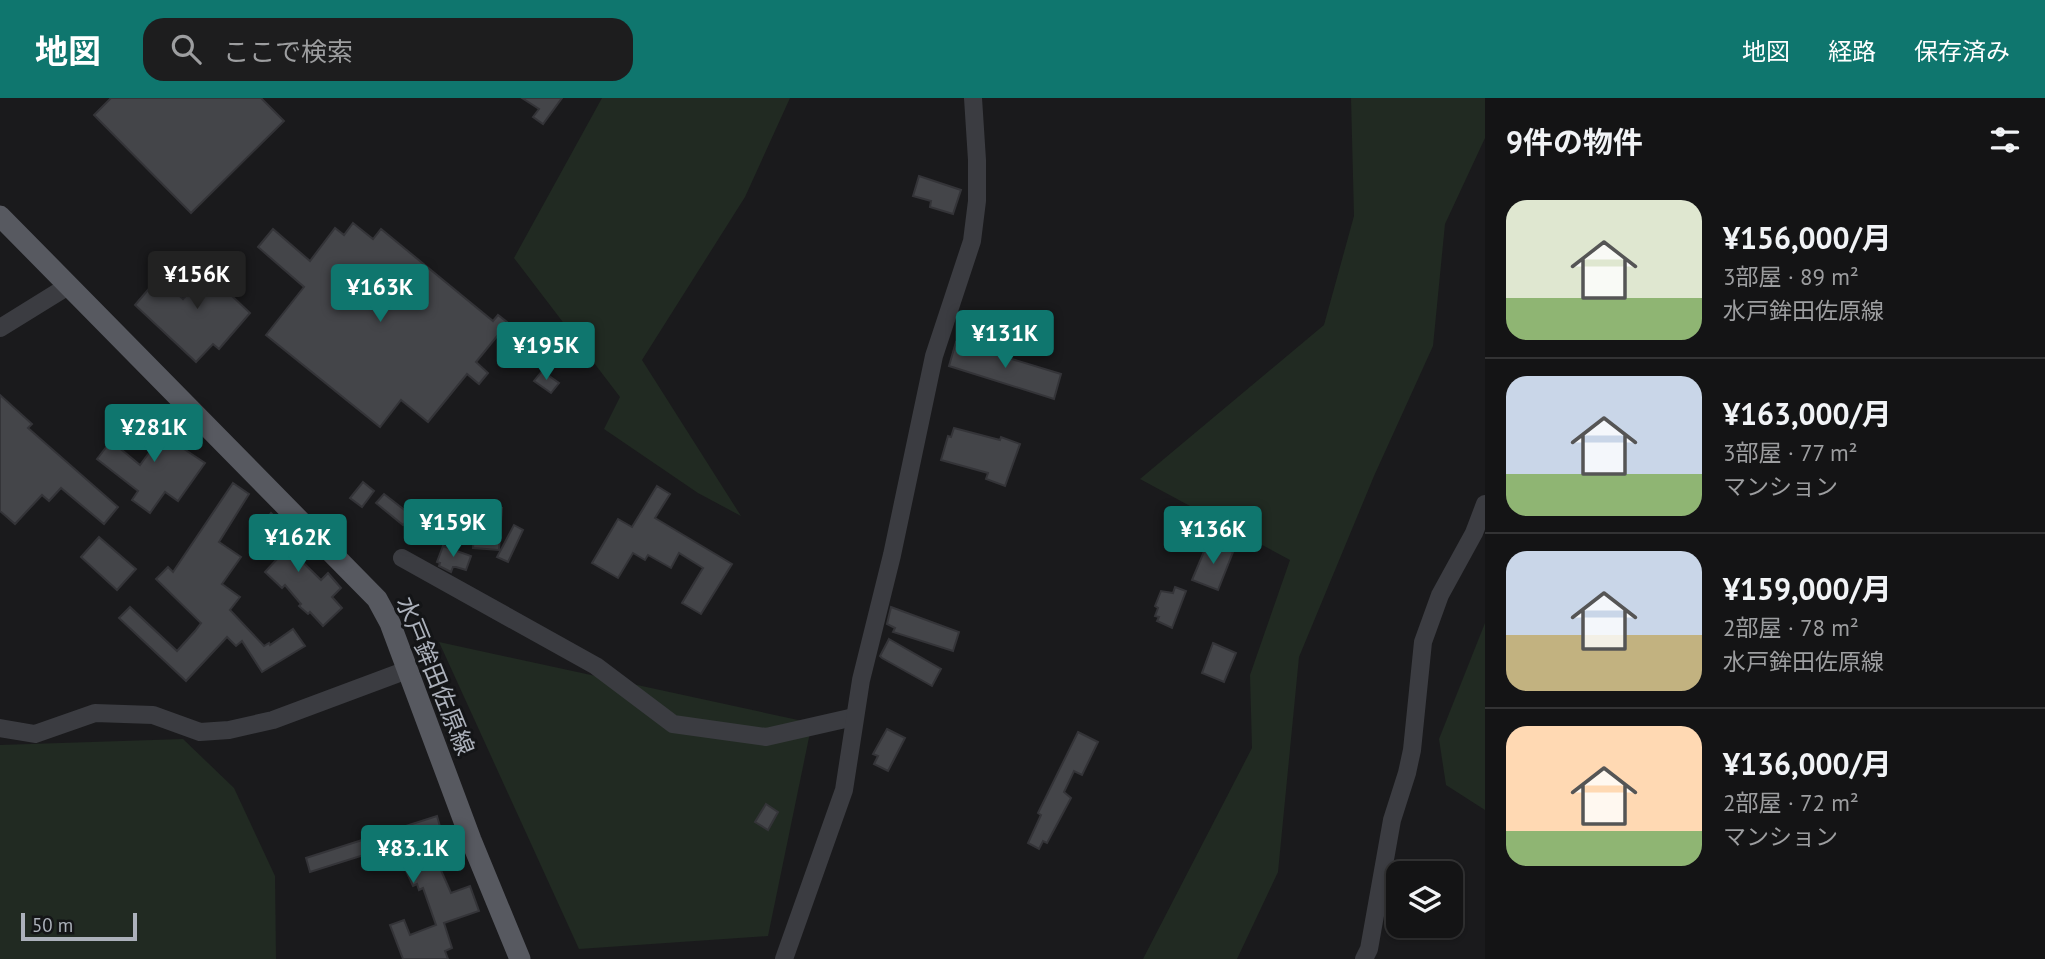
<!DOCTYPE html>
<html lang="ja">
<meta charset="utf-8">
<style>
:root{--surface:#141415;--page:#1d1d1e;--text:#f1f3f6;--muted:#9d9ea0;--line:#333334;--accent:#0f766e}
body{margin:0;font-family:"PT Sans","Noto Sans JP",sans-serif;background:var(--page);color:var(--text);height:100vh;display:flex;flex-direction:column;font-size:26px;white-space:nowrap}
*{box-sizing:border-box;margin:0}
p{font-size:23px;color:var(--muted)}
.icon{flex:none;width:38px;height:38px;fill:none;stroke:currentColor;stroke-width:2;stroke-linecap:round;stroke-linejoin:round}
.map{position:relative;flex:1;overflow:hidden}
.details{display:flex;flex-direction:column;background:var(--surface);width:560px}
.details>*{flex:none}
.buttons{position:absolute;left:1386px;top:763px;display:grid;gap:14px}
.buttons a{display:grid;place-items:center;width:77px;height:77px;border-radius:14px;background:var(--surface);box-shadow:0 2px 5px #0004,0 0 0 2px var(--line);font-size:35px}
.scale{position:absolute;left:21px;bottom:18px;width:116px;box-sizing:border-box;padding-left:7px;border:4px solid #acb1bb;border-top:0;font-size:19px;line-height:24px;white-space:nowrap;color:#acb1bb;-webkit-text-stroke:5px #141517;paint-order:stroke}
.price{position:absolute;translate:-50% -60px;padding:0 16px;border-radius:7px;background:var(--accent);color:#fff;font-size:23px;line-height:46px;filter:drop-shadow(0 2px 4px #0008)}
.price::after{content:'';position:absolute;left:50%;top:42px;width:21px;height:16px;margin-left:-10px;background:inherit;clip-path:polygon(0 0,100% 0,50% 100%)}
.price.selected{background:#222;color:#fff}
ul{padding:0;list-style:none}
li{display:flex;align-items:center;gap:21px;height:175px;padding:0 21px}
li+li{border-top:2px solid var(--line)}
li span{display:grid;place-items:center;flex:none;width:196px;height:140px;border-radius:21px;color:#555}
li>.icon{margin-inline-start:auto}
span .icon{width:84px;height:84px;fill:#fffc;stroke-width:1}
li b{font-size:30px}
h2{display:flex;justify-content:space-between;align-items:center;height:84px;padding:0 21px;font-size:30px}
header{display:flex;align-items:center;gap:42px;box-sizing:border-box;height:98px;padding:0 35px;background:var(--accent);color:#fff}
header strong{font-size:33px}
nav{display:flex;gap:38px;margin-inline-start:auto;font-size:24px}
.search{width:490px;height:63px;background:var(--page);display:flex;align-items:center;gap:18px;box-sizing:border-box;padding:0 24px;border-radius:21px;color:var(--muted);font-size:26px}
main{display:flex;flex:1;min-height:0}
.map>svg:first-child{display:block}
.green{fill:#212a22}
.building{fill:#444549;stroke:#343438;stroke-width:2}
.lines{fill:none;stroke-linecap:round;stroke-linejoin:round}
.minor{stroke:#3b3c41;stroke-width:18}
.major{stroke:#575960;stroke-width:21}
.labels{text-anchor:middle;stroke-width:6;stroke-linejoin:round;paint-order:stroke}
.street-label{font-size:24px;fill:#acb1bb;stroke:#141517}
</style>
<header>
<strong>地図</strong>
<div class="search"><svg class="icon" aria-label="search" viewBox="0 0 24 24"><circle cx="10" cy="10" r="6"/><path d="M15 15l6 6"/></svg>ここで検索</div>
<nav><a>地図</a><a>経路</a><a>保存済み</a></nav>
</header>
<main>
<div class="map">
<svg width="1485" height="861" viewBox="0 0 1485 861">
<rect width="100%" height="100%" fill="#1a1a1c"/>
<g class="green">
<path d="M 602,0 L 790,0 L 745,99 L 642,262 L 741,418 L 698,395 L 604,331 L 620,299 L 514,160 Z"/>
<path d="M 1351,0 L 1485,0 L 1485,40 L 1445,126 L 1433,248 L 1374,378 L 1299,559 L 1278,774 L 1237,861 L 1143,861 L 1252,650 L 1250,577 L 1290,462 L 1140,381 L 1324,227 L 1354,118 Z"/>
<path d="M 1485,525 L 1485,712 L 1446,687 L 1439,641 Z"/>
<path d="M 439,544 L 812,625 L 768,838 L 579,851 Z"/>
<path d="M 183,641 L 234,690 L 275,778 L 276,861 L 0,861 L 0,647 Z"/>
</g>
<g class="building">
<path d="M 111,0 L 261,0 L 284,23 L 191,115 L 94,17 Z"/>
<path d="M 522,0 L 562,0 L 543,26 L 533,19 L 539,11 Z"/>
<path d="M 919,78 L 961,92 L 953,116 L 930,109 L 931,103 L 913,98 Z"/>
<path d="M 353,125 L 373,141 L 381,131 L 493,223 L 498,217 L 507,224 L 505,227 L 521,239 L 513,249 L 498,237 L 476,264 L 488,275 L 479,286 L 467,276 L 428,324 L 401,302 L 380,329 L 266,237 L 304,189 L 258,149 L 273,131 L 310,163 L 335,130 L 344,137 Z"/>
<path d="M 217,163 L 242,187 L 232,198 L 250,215 L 219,251 L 213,246 L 196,264 L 135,207 L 159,179 L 183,201 Z"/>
<path d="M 956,244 L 1061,276 L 1054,301 L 949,268 Z"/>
<path d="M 542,273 L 559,285 L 551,295 L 534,283 Z"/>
<path d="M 0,297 L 32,326 L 28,330 L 118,409 L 104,426 L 61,390 L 49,403 L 42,397 L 15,426 L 0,413 Z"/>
<path d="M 142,309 L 176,338 L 172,343 L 205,365 L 178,403 L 165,394 L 150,415 L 132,402 L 138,393 L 97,361 L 111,343 L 140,367 L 154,348 L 127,325 Z"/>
<path d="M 954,330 L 1000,342 L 1001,339 L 1020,346 L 1005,388 L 986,381 L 988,375 L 941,362 L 948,338 L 951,339 Z"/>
<path d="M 363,384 L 374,393 L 362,409 L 350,400 Z"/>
<path d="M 233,385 L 249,396 L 219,444 L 241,459 L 222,486 L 240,499 L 230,512 L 264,548 L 269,545 L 270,547 L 293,531 L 305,548 L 262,574 L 242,543 L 236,548 L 227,539 L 186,583 L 119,520 L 130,509 L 177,553 L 195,533 L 201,525 L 156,481 L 168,469 L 173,474 Z"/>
<path d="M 657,388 L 670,396 L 655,420 L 732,466 L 701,516 L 682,505 L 703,470 L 679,455 L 671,470 L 648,457 L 645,462 L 633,455 L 618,480 L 592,465 L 618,421 L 632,429 Z"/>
<path d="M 384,396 L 411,417 L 403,427 L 376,405 Z"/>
<path d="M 476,408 L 502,410 L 499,452 L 473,450 Z"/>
<path d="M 271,415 L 290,434 L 281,443 L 321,482 L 328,475 L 341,490 L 332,499 L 342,510 L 323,528 L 310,514 L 308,516 L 299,508 L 301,506 L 285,487 L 282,490 L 265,474 L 278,460 L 252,440 Z"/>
<path d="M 514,427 L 523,432 L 508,464 L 497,459 Z"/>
<path d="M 99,439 L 136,471 L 117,492 L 81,459 Z"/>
<path d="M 1208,444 L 1233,454 L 1218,492 L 1192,482 Z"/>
<path d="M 443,448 L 471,458 L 466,472 L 456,469 L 453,469 L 451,474 L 439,468 L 440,465 L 437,464 Z"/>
<path d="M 1175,489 L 1186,493 L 1172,530 L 1157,523 L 1159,519 L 1155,518 L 1158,510 L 1155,508 L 1161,493 L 1173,495 Z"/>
<path d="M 891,509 L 959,534 L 953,553 L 893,534 L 895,530 L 887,526 Z"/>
<path d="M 889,541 L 941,571 L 932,588 L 882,560 L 880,558 Z"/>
<path d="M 1213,545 L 1236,555 L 1224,584 L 1202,575 Z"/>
<path d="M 887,631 L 905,640 L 888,673 L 874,666 L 878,658 L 873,656 Z"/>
<path d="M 1078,634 L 1098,644 L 1082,677 L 1074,673 L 1064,694 L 1071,700 L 1047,745 L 1043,743 L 1039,751 L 1028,745 L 1041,717 L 1038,715 Z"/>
<path d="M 766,706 L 778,714 L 768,732 L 755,724 Z"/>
<path d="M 437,718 L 441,732 L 425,736 L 451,795 L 470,788 L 479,813 L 444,825 L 452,850 L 445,853 L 448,861 L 403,861 L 390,827 L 404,822 L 410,837 L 436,827 L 423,790 L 419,792 L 417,786 L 413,788 L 402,764 L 392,768 L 386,750 L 310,774 L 306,760 Z"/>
</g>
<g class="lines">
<g class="minor">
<path d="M 0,230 L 68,188"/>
<path d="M 402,460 L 596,568 L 673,626 L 766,639 L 854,619"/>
<path d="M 0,630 L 35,636 L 95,615 L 153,617 L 200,634 L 229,632 L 273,622 L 407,572"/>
<path d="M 784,861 L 844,692 L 861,582 L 892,457 L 934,258 L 972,143 L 977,103 L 977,62 L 973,0"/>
<path d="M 1364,861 L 1369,851 L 1392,722 L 1407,675 L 1412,652 L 1423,544 L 1440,497 L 1474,435 L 1485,406"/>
</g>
<path class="major" d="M 0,118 L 377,501 L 390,525 L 471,742 L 520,861"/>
</g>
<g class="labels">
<g class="street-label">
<text transform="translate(435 578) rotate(68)" y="8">水戸鉾田佐原線</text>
</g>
</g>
</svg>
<div class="buttons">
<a><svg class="icon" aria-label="layers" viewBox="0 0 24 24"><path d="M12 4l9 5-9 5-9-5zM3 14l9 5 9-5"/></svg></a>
</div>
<div class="scale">50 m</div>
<b class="price selected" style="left:197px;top:213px">¥156K</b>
<b class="price" style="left:380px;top:226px">¥163K</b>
<b class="price" style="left:1005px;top:272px">¥131K</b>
<b class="price" style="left:546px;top:284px">¥195K</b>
<b class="price" style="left:154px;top:366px">¥281K</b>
<b class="price" style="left:453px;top:461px">¥159K</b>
<b class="price" style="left:1213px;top:468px">¥136K</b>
<b class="price" style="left:298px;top:476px">¥162K</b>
<b class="price" style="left:413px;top:787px">¥83.1K</b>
</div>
<section class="details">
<h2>9件の物件<svg class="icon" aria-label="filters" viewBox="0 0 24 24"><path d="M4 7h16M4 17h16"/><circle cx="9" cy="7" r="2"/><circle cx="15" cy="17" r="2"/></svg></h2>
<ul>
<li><span style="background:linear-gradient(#dfe7d0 70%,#8fb573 0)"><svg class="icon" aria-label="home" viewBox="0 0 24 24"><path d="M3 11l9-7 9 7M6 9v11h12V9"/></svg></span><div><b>¥156,000/月</b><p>3部屋 · 89 m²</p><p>水戸鉾田佐原線</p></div></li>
<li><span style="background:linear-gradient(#c9d6e8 70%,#8fb573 0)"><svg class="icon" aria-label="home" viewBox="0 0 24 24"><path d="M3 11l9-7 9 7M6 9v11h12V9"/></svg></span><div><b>¥163,000/月</b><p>3部屋 · 77 m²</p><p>マンション</p></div></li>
<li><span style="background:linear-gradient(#c9d6e8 60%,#c2b280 0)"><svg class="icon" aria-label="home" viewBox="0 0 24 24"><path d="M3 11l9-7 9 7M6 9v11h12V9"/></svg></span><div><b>¥159,000/月</b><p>2部屋 · 78 m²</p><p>水戸鉾田佐原線</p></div></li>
<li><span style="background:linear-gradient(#ffd9b3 75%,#8fb573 0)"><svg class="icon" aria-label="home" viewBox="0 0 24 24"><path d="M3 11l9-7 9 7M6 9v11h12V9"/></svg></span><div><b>¥136,000/月</b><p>2部屋 · 72 m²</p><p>マンション</p></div></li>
</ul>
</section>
</main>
